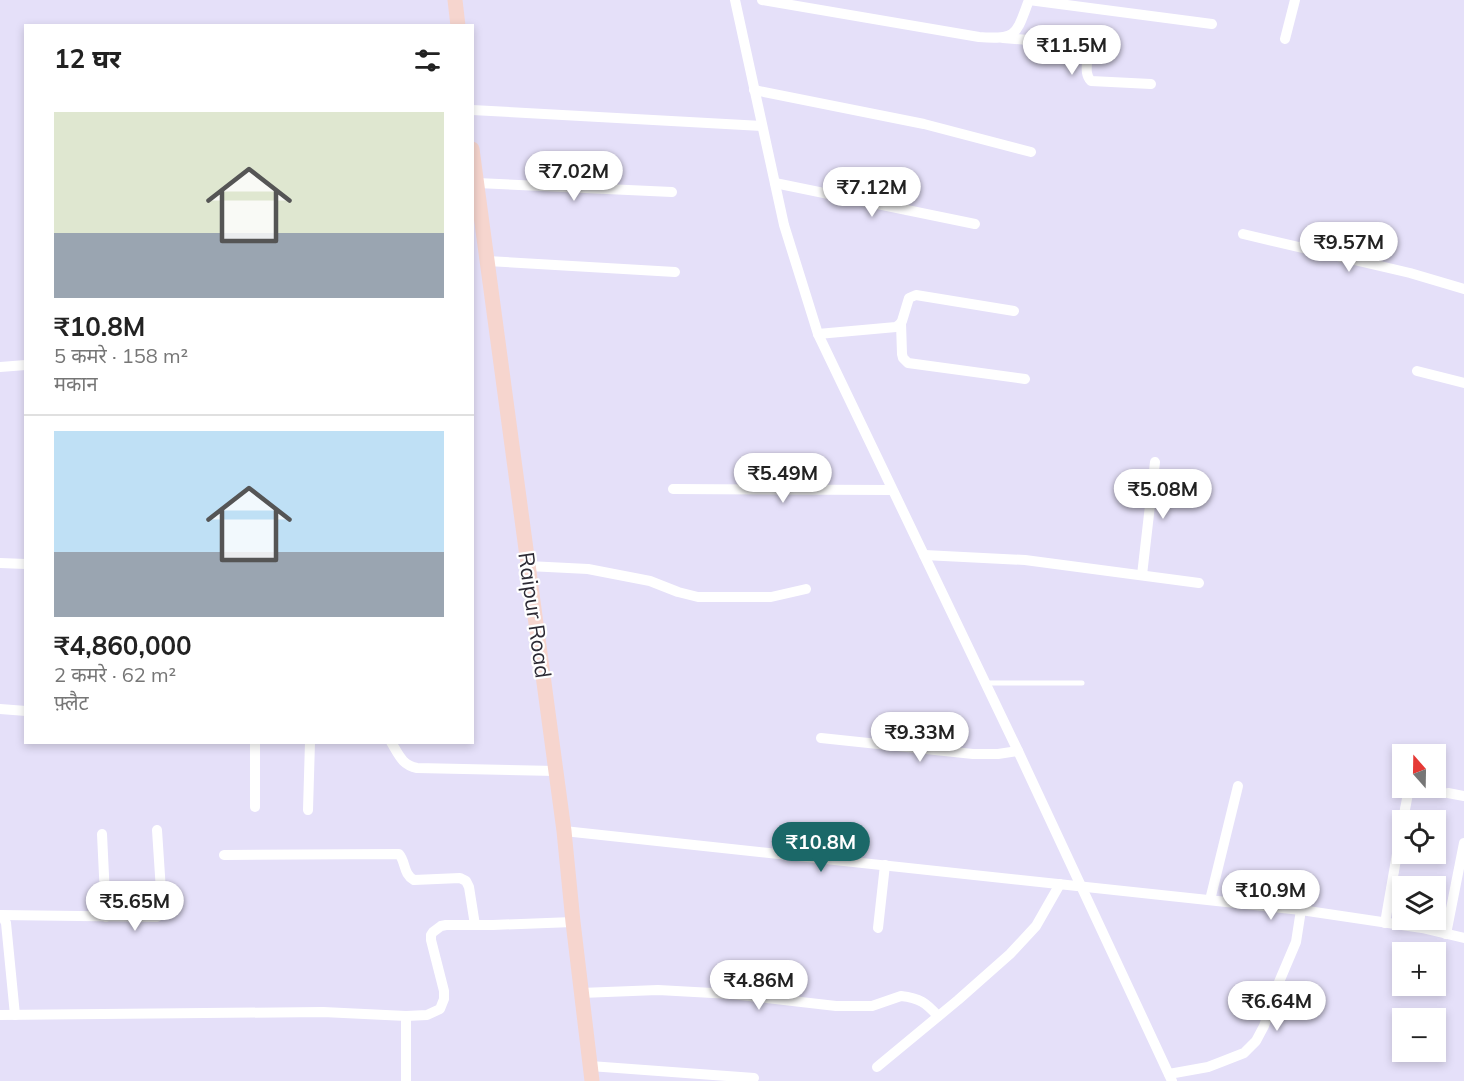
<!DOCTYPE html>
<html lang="hi">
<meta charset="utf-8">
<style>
:root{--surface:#fff;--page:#f2f2f2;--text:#222;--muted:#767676;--line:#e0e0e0;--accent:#1b6868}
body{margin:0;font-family:Mulish,"Noto Sans Devanagari",sans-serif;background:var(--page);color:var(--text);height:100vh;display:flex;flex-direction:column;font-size:22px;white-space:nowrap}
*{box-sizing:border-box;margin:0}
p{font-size:20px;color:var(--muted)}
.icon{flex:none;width:33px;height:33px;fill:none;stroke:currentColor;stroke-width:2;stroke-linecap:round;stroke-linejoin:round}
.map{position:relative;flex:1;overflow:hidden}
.drawer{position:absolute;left:24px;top:24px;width:450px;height:720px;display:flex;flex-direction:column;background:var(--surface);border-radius:0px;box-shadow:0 3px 9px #0003}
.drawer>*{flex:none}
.needle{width:39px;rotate:340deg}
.fabs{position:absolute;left:1392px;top:744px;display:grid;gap:12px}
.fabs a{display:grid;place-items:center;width:54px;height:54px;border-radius:0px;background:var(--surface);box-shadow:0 3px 9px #0003;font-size:30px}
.price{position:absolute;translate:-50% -51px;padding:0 14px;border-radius:21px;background:#fff;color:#222;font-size:20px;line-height:39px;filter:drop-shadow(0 2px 3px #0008)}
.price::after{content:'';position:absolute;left:50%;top:36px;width:18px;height:14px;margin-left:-9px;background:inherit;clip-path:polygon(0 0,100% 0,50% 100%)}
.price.on{background:var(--accent);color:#fff}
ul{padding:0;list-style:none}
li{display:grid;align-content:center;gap:12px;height:318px;padding:0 30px}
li+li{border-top:2px solid var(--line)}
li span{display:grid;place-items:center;height:186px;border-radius:0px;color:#555}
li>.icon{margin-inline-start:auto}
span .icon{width:108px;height:108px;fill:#fffc;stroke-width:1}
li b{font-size:26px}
h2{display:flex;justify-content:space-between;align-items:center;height:72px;padding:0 30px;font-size:26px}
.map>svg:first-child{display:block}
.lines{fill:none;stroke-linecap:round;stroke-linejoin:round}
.service{stroke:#fff;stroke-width:5}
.minor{stroke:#fff;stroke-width:10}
.secondary{stroke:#f6d5ce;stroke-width:15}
.labels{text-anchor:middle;stroke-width:4.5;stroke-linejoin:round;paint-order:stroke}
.street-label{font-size:22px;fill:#2d2b35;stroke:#fff}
</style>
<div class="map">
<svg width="1464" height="1081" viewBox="0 0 1464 1081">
<rect width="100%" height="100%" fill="#e5e0f9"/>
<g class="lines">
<path class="service" d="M 987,683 L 1082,683"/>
<g class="minor">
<path d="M 735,0 L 784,225 L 818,334 L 1018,751 L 1172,1081"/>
<path d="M 762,0 L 979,37 C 1018,40 1016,34 1029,0"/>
<path d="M 1029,0 L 1212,24"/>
<path d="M 1003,38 L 1083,44 C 1093,55 1081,71 1091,81 L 1151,84"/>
<path d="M 1285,39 L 1295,0"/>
<path d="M 754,90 L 924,124 L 1031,152"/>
<path d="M 472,110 L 762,126"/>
<path d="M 477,183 L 672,192"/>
<path d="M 775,183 L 975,224"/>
<path d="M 1243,234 L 1410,273 L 1464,289"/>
<path d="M 487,261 L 675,272"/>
<path d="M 901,323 L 902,354 L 903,358 L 908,363 L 1025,379"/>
<path d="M 818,334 L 896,327 L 900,324 L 902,321 L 909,298 L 916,295 L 1014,311"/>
<path d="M 0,367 L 26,365"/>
<path d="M 1417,371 L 1464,383"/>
<path d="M 673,489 L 892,490"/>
<path d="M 924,555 L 1025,560 L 1199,583"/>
<path d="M 0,563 L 26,564"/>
<path d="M 528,566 L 588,569 L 650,581 L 678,592 L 698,597 L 771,597 L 806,589"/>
<path d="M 1142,575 L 1155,462"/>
<path d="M 0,709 L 26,711"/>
<path d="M 821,738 L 973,754 L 998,754 L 1018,751"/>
<path d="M 255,742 L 255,807"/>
<path d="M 391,742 C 399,755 402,765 417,768 L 556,771"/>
<path d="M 1448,793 L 1464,796"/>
<path d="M 308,810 L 310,742"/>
<path d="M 1403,820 L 1409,788"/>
<path d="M 564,831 L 1301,910 L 1422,928 L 1464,938"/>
<path d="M 102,834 L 106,917"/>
<path d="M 224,855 L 399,854 C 406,862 403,874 414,880 L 460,878 L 466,881 L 469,887 L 475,925"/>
<path d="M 1210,900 L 1238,786"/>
<path d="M 0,915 L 3,917 L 6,923 L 15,1015"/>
<path d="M 1,915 L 157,917 L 162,912 L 162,906 L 157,830"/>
<path d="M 1385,923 L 1402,825"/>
<path d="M 878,928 L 885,865"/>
<path d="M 1446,934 L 1464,843"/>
<path d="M 581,993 L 658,990 L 731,994 L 836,1006 L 872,1006 L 901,996 C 920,998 926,1003 938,1016"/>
<path d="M 0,1015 L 323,1012 L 406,1016 L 427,1015 L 440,1009 L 444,999 L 444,991 L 431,940 L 431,935 L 433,932 L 441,926 L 446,925 L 493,925 L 573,922"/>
<path d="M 590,1066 L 754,1078"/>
<path d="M 877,1067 L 958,1000 L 1010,954 L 1036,926 L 1060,884"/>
<path d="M 1169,1074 L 1208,1067 L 1221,1062 L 1244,1053 L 1256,1041 L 1264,1026 L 1279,982 L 1296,942 L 1301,910"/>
<path d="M 406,1081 L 406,1016"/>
</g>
<g class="secondary">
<path d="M 455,0 L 458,26"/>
<path d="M 472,149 L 564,831 L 573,922 L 592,1081"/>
</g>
</g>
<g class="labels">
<g class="street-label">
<text transform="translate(535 615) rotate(82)" y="8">Raipur Road</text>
</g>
</g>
</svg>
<div class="fabs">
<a><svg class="needle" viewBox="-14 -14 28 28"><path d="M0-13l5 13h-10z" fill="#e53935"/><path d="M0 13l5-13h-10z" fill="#767676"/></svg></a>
<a><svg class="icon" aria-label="locate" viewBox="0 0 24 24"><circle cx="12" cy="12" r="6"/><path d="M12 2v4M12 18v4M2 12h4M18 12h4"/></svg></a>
<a><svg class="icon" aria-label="layers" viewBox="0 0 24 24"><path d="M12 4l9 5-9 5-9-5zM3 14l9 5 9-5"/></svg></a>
<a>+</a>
<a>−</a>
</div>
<b class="price" style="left:1072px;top:76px">₹11.5M</b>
<b class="price" style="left:574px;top:202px">₹7.02M</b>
<b class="price" style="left:872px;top:218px">₹7.12M</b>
<b class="price" style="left:1349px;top:273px">₹9.57M</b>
<b class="price" style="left:783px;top:504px">₹5.49M</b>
<b class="price" style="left:1163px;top:520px">₹5.08M</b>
<b class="price" style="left:920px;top:763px">₹9.33M</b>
<b class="price on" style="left:821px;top:873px">₹10.8M</b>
<b class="price" style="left:1271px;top:921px">₹10.9M</b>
<b class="price" style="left:135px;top:932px">₹5.65M</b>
<b class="price" style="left:759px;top:1011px">₹4.86M</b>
<b class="price" style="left:1277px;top:1032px">₹6.64M</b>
<section class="drawer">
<h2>12 घर<svg class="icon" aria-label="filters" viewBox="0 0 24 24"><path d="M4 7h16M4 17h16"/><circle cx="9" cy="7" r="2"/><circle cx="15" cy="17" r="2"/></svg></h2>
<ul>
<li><span style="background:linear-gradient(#dfe7d0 65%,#9aa5b1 0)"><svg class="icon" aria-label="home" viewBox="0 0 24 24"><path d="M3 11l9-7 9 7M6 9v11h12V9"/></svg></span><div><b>₹10.8M</b><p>5 कमरे · 158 m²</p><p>मकान</p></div></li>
<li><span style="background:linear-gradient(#bfe0f5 65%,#9aa5b1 0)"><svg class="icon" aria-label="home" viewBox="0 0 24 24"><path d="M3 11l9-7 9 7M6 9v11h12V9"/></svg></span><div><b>₹4,860,000</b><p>2 कमरे · 62 m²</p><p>फ़्लैट</p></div></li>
</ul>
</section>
</div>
